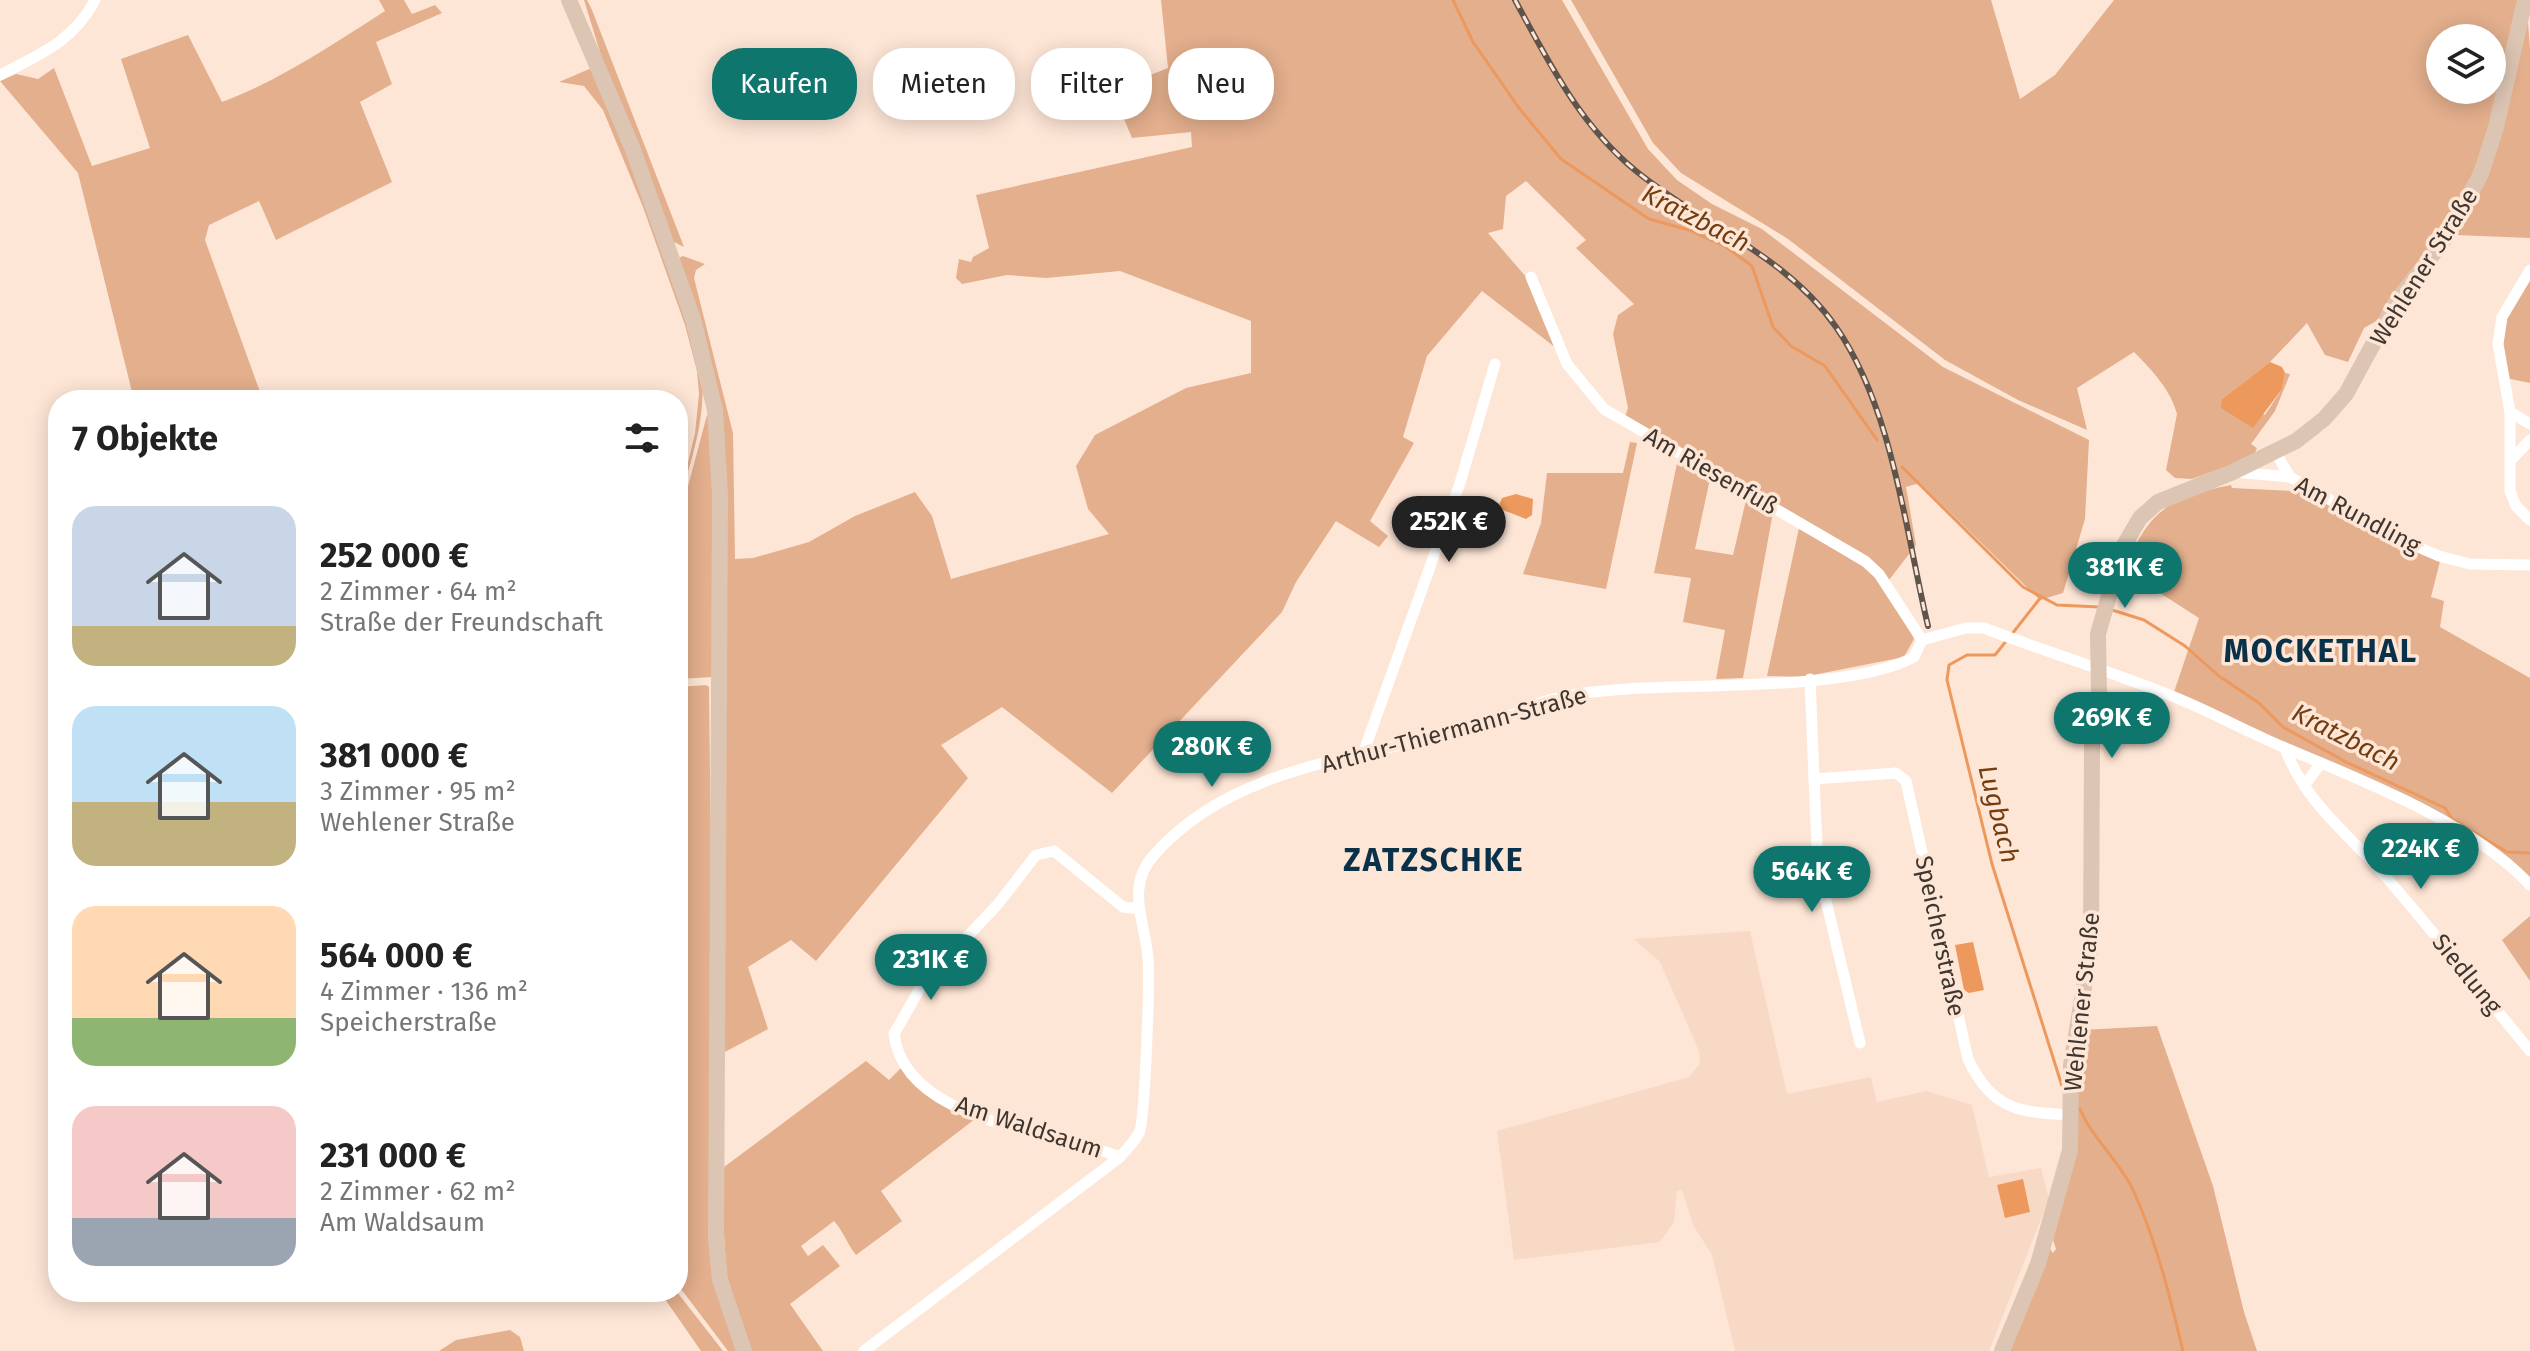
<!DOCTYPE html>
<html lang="de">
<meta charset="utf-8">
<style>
:root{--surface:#fff;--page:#f6f6f6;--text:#222;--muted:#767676;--accent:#0f766e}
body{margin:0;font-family:"Fira Sans",sans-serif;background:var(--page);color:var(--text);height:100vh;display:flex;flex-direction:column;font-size:30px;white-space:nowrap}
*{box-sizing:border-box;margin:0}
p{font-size:26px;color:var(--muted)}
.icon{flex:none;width:44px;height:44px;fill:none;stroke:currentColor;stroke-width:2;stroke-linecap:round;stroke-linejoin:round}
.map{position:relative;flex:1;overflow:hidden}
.details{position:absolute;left:48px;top:390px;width:640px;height:912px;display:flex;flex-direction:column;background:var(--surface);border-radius:32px;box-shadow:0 4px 20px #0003}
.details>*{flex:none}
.top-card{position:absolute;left:712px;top:48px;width:760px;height:72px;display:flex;gap:16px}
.controls{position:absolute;left:2426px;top:24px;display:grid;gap:16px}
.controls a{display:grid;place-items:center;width:80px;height:80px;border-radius:50%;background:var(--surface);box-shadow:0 4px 20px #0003;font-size:40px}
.price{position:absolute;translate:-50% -68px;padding:0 18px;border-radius:28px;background:var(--accent);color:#fff;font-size:26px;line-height:52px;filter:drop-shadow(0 2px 4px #0008)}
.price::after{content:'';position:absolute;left:50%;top:48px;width:24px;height:18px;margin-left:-12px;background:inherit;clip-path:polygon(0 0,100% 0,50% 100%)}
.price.selected{background:#222;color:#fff}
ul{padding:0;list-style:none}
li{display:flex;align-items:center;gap:24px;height:200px;padding:0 24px}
li span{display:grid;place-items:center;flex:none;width:224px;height:160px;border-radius:24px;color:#555}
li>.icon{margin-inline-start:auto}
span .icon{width:96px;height:96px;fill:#fffc;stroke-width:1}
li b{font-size:34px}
h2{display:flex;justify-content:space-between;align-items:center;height:96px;padding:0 24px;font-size:34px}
.pill{padding:0 28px;border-radius:32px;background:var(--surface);box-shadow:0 4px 20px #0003;font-size:28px;line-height:72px}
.pill.selected{background:var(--accent);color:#fff}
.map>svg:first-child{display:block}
.built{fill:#f8d9c5}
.green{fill:#e3af8d;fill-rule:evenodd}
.water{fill:#ed995d}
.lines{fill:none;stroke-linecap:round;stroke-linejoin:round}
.stream{stroke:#ed995d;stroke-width:3}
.street{stroke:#fff;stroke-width:11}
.secondary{stroke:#ddc5b3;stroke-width:16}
.rail-casing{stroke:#5f544c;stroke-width:6}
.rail{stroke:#fee6d6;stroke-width:3;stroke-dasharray:9;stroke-linecap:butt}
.labels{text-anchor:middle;stroke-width:7;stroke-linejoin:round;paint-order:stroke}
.street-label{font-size:24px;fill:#3f3630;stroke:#fee6d6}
.water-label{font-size:26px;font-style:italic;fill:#733d10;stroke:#fee6d6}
.district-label{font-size:32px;font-weight:bold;letter-spacing:2px;fill:#093149;stroke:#fee6d6}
</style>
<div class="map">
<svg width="2530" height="1351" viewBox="0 0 2530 1351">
<rect width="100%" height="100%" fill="#fee6d6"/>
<path class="built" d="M 1750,931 L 1787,1094 L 1871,1077 L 1877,1102 L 1926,1091 L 1972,1105 L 1989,1177 L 2041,1168 L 2049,1199 L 1989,1351 L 1735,1351 L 1712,1255 L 1693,1225 L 1682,1190 L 1677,1191 L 1674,1222 L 1660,1242 L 1514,1260 L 1497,1131 L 1689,1077 L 1700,1063 L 1699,1051 L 1660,962 L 1634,939 Z"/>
<g class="green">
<path d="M 379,0 L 404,0 L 412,14 L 435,5 L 442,13 L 376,42 L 392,84 L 360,102 L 392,182 L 276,240 L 259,201 L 209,225 L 205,240 L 263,400 L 134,400 L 78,173 L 0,81 L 16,74 L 38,79 L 54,68 L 92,166 L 150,148 L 121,59 L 188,35 L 222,102 C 277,82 335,43 385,11 Z"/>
<path d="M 584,0 L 587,0 L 592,10 L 684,247 L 672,241 L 604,65 Z"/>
<path d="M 1161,0 L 1562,0 L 1648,149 L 1677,180 L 1712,204 L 1762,229 L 1943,367 L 2089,440 L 2085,519 L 2063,593 L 2040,600 L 1920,483 L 1906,487 L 1916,545 L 1889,580 L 1770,501 L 1625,417 L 1628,408 L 1613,334 L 1618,315 L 1634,304 L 1576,248 L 1586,240 L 1526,181 L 1506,196 L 1503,229 L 1488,233 L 1528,279 L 1556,348 L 1482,291 L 1427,356 L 1403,437 L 1414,443 L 1370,521 L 1388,536 L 1379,547 L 1336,521 L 1296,582 L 1282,612 L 1112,793 L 1002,707 L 941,745 L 968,778 L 816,961 L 791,940 L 748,967 L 768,1029 L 721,1054 L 725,492 L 678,258 L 683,256 L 705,264 L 696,270 L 694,278 L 733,433 L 735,559 L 753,558 L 809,542 L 855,516 L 915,492 L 932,516 L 951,579 L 1109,534 L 1088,509 L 1076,466 L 1095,435 L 1186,388 L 1251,373 L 1251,321 L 1120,271 L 1046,278 L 1007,275 L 962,284 L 956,278 L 959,259 L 971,262 L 973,257 L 989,248 L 976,195 L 1192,147 L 1191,132 L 1132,138 L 1116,100 L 1120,87 L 1168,68 Z"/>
<path d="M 1571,0 L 1991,0 L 2020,99 L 2055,75 L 2114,0 L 2519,0 L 2493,122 L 2458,210 L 2380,319 L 2364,328 L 2348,362 L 2325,355 L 2307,323 L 2270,362 L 2222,399 L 2265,415 L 2282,389 L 2285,373 L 2290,374 L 2275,411 L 2251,444 L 2257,448 L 2253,457 L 2192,479 L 2175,478 L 2166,470 L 2177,414 C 2171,390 2151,369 2134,352 L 2077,388 L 2087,430 L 2018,400 L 1945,360 L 1788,239 L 1681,173 L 1653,143 ZM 2440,38 L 2492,38 L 2492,90 L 2440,90 Z"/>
<path d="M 2524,22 L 2528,22 L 2530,49 L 2530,238 L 2456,235 Z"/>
<path d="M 594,67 L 627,150 L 701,364 C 708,414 692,458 678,505 L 695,433 L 699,394 L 697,371 L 685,325 L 643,207 L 603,110 L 584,86 L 559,82 Z"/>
<path d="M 2530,270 L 2530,383 L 2501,377 L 2502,317 Z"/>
<path d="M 707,415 L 713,425 L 713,677 L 678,679 L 678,524 Z"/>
<path d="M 1630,442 L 1637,443 L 1606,589 L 1523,574 L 1541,523 L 1547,473 L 1623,473 Z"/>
<path d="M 1679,454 L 1711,474 L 1695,549 L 1733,555 L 1747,496 L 1773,512 L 1743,678 L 1716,679 L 1725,630 L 1683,622 L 1691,578 L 1654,573 Z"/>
<path d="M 2231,485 L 2232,488 L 2293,491 L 2298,486 L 2367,527 L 2440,561 L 2431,597 L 2444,601 L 2440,627 L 2530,678 L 2530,880 L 2443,818 L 2174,692 L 2199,618 L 2124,570 C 2149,511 2168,497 2231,485 Z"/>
<path d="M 1799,528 L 1875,574 L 1911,631 L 1914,639 L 1904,657 L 1803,677 L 1767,676 Z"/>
<path d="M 706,685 L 709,687 L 716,1282 L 736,1351 L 728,1351 L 678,1285 L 678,687 Z"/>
<path d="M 2530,916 L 2530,981 L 2502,940 Z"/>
<path d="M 2157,1026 L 2213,1186 L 2244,1312 L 2257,1351 L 2010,1351 L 2050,1249 L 2053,1253 L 2056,1249 L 2053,1240 L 2076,1151 L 2077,1065 L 2082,1030 Z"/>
<path d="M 866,1061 L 889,1080 L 903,1066 L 975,1119 L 881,1191 L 902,1221 L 856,1255 C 847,1244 844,1232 834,1221 L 801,1246 L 808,1256 L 823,1245 L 840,1266 L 790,1304 L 823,1351 L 748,1351 L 727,1283 L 720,1170 Z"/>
<path d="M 660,1292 L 677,1292 L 723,1351 L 701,1351 Z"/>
<path d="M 510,1330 L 520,1337 L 524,1351 L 439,1351 L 456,1340 Z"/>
</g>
<g class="water">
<path d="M 2270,362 L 2282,367 L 2285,373 L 2282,389 L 2253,428 L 2221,408 L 2222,399 Z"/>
<path d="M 1516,494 L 1533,499 L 1532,515 L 1526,519 L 1498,508 L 1502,498 Z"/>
<path d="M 1973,942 L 1984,990 L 1969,993 L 1964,990 L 1955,945 Z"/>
<path d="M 2023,1179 L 2030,1212 L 2005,1218 L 1997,1185 Z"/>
</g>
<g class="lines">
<g class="stream">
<path d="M 1453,0 L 1473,42 L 1519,108 L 1561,159 L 1649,219 L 1689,230 L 1726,247 L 1752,266 L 1773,327 L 1791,346 L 1825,366 L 1877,440"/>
<path d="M 1902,467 L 2023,587 L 2057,605 L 2099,607"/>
<path d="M 2112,610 L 2144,620 L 2185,646 L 2219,676 L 2259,703 L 2283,727 L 2346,762 L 2445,808 L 2452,819 L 2507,852 L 2530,853"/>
<path d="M 2012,634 L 2041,597"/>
<path d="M 2007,640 L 1995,655 L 1967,655 L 1949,665 L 1947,680 L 1992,864 L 2062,1086"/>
<path d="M 2080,1109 C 2093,1140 2120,1161 2134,1192 C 2157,1243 2170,1297 2183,1351"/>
</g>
<g class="street">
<path d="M 0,75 C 39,55 74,41 95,0"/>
<path d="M 2530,270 L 2502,317 L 2498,344 L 2510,412 L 2510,491 L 2516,506 L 2530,520"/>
<path d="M 1531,277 L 1567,364 L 1604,409 L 1865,561 L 1879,574 L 1922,640"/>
<path d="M 2510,412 L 2530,424"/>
<path d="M 2276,453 L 2290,477"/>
<path d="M 2511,460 L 2530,440"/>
<path d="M 2233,472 L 2290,477 L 2395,537 L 2439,556 L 2470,564 L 2530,565"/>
<path d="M 1810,679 L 1814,779 L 1896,773 L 1906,781 L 1968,1059 C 1993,1111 2019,1112 2072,1115"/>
<path d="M 2285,748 C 2305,803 2349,834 2386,877 C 2435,934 2482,992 2530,1051"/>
<path d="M 1364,751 L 1460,483 L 1495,364"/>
<path d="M 1814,779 L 1818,867 L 1860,1043"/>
<path d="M 2304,786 L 2321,763"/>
<path d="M 1120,1157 C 1055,1130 905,1124 894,1034 L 922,985 L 998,904 L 1036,855 L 1054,851 L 1123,907 L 1139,909"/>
<path d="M 864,1351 L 1120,1157 C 1126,1150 1134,1142 1139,1133 C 1145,1122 1150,978 1148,958 C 1145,921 1125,887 1154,855 C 1236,761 1376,757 1487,724 C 1506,719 1524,709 1543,702 C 1569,693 1600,691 1627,689 C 1700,684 1854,690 1914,657 L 1922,640 L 1966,628 L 1984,628 C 2046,652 2110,671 2172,696 C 2212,712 2249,733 2288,749 C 2364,781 2474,824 2530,885"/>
</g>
<g class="secondary">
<path d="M 569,0 L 632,147 L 693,319 L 715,410 L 720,495 L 716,1239 L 720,1280 L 744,1351"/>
<path d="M 2002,1351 L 2038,1264 L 2070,1150 L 2071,1065 L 2091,946 L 2092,742 L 2099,694 L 2098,634 L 2123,547 L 2140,518 L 2158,502 L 2233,472 L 2296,441 L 2324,419 L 2346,394 L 2396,302 L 2447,236 L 2481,174 L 2496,127 L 2525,0"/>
</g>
<g class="rail-casing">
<path id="rail" d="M 1515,0 C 1549,63 1580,125 1636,171 C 1702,225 1786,255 1836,327 C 1893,409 1905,529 1928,626"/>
</g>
<use href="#rail" class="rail"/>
</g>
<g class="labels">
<g class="street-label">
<text transform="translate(2424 267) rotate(-58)" y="8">Wehlener Straße</text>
<text transform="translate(1711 471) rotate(30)" y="8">Am Riesenfuß</text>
<text transform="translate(2358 515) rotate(28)" y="8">Am Rundling</text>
<text transform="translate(1454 730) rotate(-15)" y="8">Arthur-Thiermann-Straße</text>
<text transform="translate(1940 936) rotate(78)" y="8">Speicherstraße</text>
<text transform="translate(2467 974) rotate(51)" y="8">Siedlung</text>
<text transform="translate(2082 1002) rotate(-84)" y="8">Wehlener Straße</text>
<text transform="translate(1029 1127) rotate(18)" y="8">Am Waldsaum</text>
</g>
<g class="water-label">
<text transform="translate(1696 218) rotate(27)" y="9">Kratzbach</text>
<text transform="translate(2346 737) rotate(27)" y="9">Kratzbach</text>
<text transform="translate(1999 814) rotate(76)" y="9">Lugbach</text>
</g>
<g class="district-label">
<text x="2321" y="662">MOCKETHAL</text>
<text x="1434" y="871">ZATZSCHKE</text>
</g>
</g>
</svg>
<div class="controls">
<a><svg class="icon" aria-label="layers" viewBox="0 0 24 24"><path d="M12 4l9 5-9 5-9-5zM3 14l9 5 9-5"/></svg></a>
</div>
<b class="price selected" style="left:1449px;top:564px">252K €</b>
<b class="price" style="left:2125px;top:610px">381K €</b>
<b class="price" style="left:2112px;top:760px">269K €</b>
<b class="price" style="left:1212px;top:789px">280K €</b>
<b class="price" style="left:2421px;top:891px">224K €</b>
<b class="price" style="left:1812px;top:914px">564K €</b>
<b class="price" style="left:931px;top:1002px">231K €</b>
<div class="top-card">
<a class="pill selected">Kaufen</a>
<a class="pill">Mieten</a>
<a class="pill">Filter</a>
<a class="pill">Neu</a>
</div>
<section class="details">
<h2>7 Objekte<svg class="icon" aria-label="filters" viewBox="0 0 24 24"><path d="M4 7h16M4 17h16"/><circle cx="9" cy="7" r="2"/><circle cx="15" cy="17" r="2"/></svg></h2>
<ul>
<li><span style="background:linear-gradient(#c9d6e8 75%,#c2b280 0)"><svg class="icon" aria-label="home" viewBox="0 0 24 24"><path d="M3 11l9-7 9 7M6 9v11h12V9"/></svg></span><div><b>252 000 €</b><p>2 Zimmer · 64 m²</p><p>Straße der Freundschaft</p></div></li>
<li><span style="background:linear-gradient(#bfe0f5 60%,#c2b280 0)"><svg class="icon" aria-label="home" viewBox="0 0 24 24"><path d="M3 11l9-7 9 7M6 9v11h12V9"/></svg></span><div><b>381 000 €</b><p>3 Zimmer · 95 m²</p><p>Wehlener Straße</p></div></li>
<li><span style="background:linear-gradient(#ffd9b3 70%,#8fb573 0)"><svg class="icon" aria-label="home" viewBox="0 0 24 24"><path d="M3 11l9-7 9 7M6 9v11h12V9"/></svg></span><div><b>564 000 €</b><p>4 Zimmer · 136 m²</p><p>Speicherstraße</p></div></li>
<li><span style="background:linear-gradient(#f6c9c9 70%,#9aa5b1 0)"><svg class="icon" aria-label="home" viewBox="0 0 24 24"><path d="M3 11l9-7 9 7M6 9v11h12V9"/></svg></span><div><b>231 000 €</b><p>2 Zimmer · 62 m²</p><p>Am Waldsaum</p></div></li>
</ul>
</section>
</div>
